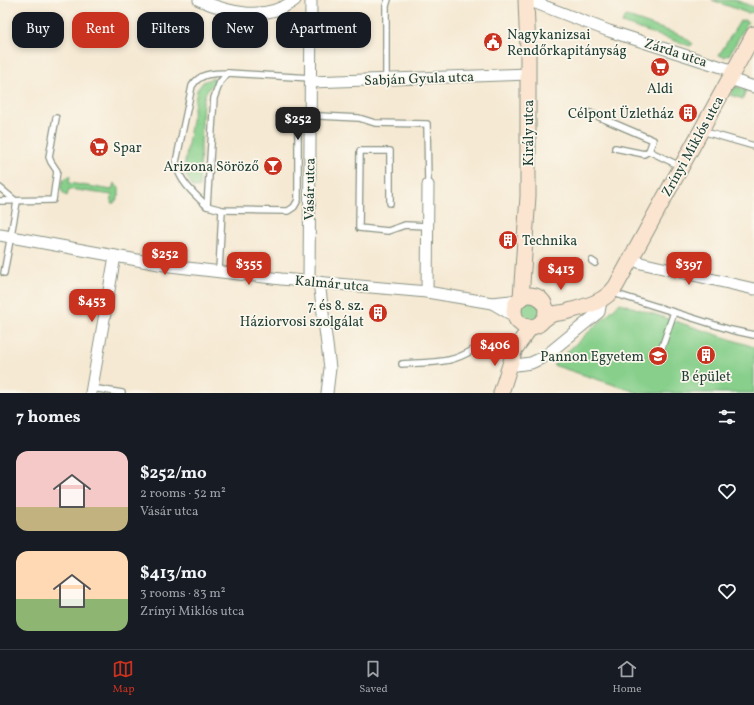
<!DOCTYPE html>
<meta charset="utf-8">
<style>
:root{--surface:#171b24;--page:#20242c;--text:#f1f3f6;--muted:#9ea1a6;--line:#363941;--accent:#c8321e}
body{margin:0;font-family:Vollkorn,serif;background:var(--page);color:var(--text);height:100vh;display:flex;flex-direction:column;font-size:15px;white-space:nowrap}
*{box-sizing:border-box;margin:0}
p{font-size:13px;color:var(--muted)}
.icon{flex:none;width:22px;height:22px;fill:none;stroke:currentColor;stroke-width:2;stroke-linecap:round;stroke-linejoin:round}
.map{position:relative;height:393px;overflow:hidden}
.details{display:flex;flex-direction:column;background:var(--surface);flex:1}
.details>*{flex:none}
.top-card{position:absolute;left:12px;top:12px;width:400px;height:36px;display:flex;gap:8px}
.price{position:absolute;translate:-50% -34px;padding:0 9px;border-radius:8px;background:var(--accent);color:#fff;font-size:13px;line-height:26px;filter:drop-shadow(0 1px 2px #0008)}
.price::after{content:'';position:absolute;left:50%;top:24px;width:12px;height:9px;margin-left:-6px;background:inherit;clip-path:polygon(0 0,100% 0,50% 100%)}
.price.selected{background:#222;color:#fff}
ul{padding:0;list-style:none}
li{display:flex;align-items:center;gap:12px;height:100px;padding:0 16px}
li span{display:grid;place-items:center;flex:none;width:112px;height:80px;border-radius:12px;color:#555}
li>.icon{margin-inline-start:auto}
span .icon{width:48px;height:48px;fill:#fffc;stroke-width:1}
li b{font-size:17px}
h2{display:flex;justify-content:space-between;align-items:center;height:48px;padding:0 16px;font-size:17px}
.tag{padding:0 14px;border-radius:12px;background:var(--surface);box-shadow:0 2px 6px #0003;font-size:14px;line-height:36px}
.tag.selected{background:var(--accent);color:#fff}
.tabs{display:flex;justify-content:space-around;align-items:center;height:56px;border-top:1px solid var(--line);background:var(--surface);font-size:11px;color:var(--muted)}
.tabs a{display:grid;justify-items:center;gap:2px}
.tabs .selected{color:var(--accent)}
.map>svg:first-child{display:block}
.green{fill:#87cf8b;stroke:#538660}
.lines{fill:none;stroke-linecap:round;stroke-linejoin:round}
.lane-casing{stroke:#8a9384;stroke-width:8}
.street-casing{stroke:#8a9384;stroke-width:13}
.secondary-casing{stroke:#8a9384;stroke-width:17}
.lane{stroke:#fff;stroke-width:5.5}
.street{stroke:#fff;stroke-width:11}
.secondary{stroke:#fce5d0;stroke-width:15}
.labels{text-anchor:middle;stroke-width:3.5;stroke-linejoin:round;paint-order:stroke}
.poi-label{font-size:14px;fill:#1f3d34;stroke:#fbf7ec;text-anchor:end}
.street-label{font-size:14px;fill:#1f3d34;stroke:#fbf7ec}
</style>
<div class="map">
<svg width="754" height="393" viewBox="0 0 754 393">
<rect width="100%" height="100%" fill="#fbf7ec"/>
<filter id="ink" filterUnits="userSpaceOnUse"><feTurbulence type="fractalNoise" baseFrequency=".025" numOctaves="2"/><feDisplacementMap in="SourceGraphic" scale="8" xChannelSelector="R" yChannelSelector="G"/><feConvolveMatrix kernelMatrix="1 2 1 2 8 2 1 2 1" color-interpolation-filters="sRGB"/></filter>
<filter id="wash" filterUnits="userSpaceOnUse"><feTurbulence type="fractalNoise" baseFrequency=".012" numOctaves="4" result="noise"/><feDisplacementMap in="SourceGraphic" scale="16" xChannelSelector="R" yChannelSelector="G"/><feGaussianBlur stdDeviation="0.9" result="paint"/><feColorMatrix in="noise" values="0 0 0 0 0 0 0 0 0 0 0 0 0 0 0 0 0 1.4 0 .05"/><feComposite in="paint" operator="in"/></filter>
<g filter="url(#wash)">
<rect width="100%" height="100%" fill="#f5e9d3"/>
<g class="green">
<path d="M 712,0 L 735,0 L 754,7 L 754,12 L 747,13 Z"/>
<path d="M 625,16 L 683,36 L 693,44 L 690,46 L 622,23 Z"/>
<path d="M 744,20 L 748,22 L 729,55 L 724,57 L 719,55 L 740,21 Z"/>
<path d="M 213,78 L 215,81 L 206,92 L 203,101 L 199,188 L 193,187 L 187,177 L 184,168 L 197,90 L 203,82 Z"/>
<path d="M 735,86 L 746,90 L 743,99 L 730,95 Z"/>
<path d="M 70,176 L 69,183 L 112,190 L 114,183 L 119,188 L 119,196 L 114,203 L 111,203 L 112,195 L 69,189 L 67,196 C 57,190 60,179 70,176 Z"/>
<circle cx="530" cy="311" r="10"/>
<path d="M 620,303 L 754,347 L 754,393 L 639,393 L 553,365 Z"/>
</g>
</g>
<g filter="url(#ink)">
<g class="lines">
<g class="lane-casing">
<g id="lane">
<path d="M 311,78 L 228,73 L 220,82 L 214,98 L 207,206 L 222,210 L 288,211 L 294,207 L 298,200 L 298,121 L 300,115 L 359,118 L 375,123 L 427,124 L 428,185"/>
<path d="M 386,80 L 386,6 L 388,0"/>
<path d="M 590,113 L 653,140 L 649,151"/>
<path d="M 702,131 L 754,146"/>
<path d="M 615,148 L 644,154 L 649,151 L 680,166"/>
<path d="M 0,188 L 17,202"/>
<path d="M 0,201 L 53,200 L 57,171 L 51,162 L 49,157 L 56,118"/>
<path d="M 390,203 L 390,151 L 360,151 L 359,228 L 388,231 L 405,225 L 427,226"/>
<path d="M 207,206 C 194,194 178,180 176,162 L 192,86 C 201,72 213,74 228,73"/>
<path d="M 592,261 L 595,263"/>
<path d="M 219,271 L 222,210"/>
<path d="M 4,273 L 17,202"/>
<path d="M 613,293 L 731,330 L 754,335"/>
<path d="M 658,359 L 674,312"/>
<path d="M 402,364 C 417,363 434,363 449,360 C 480,353 475,336 513,349"/>
<path d="M 92,388 L 122,393"/>
</g>
</g>
<g class="street-casing">
<g id="street">
<path d="M 199,0 C 230,13 265,22 295,0"/>
<path d="M 528,0 L 609,31 L 734,71"/>
<path d="M 730,79 L 754,87"/>
<path d="M 311,82 L 528,74"/>
<path d="M 0,235 L 170,266 L 281,279 L 427,292 L 492,303 L 519,300"/>
<path d="M 632,259 L 641,263 L 754,289"/>
<path d="M 309,281 L 311,0"/>
<path d="M 319,282 L 330,368 L 327,393"/>
<path d="M 427,292 L 428,185"/>
<path d="M 492,303 L 514,316"/>
<path d="M 509,366 L 531,363 L 544,357 L 599,312 L 601,301"/>
<path d="M 91,393 L 115,256"/>
</g>
</g>
<g class="secondary-casing">
<g id="secondary">
<circle cx="530" cy="311" r="16"/>
<path d="M 521,298 L 528,196 L 528,51 L 526,0"/>
<path d="M 543,320 C 556,310 557,315 569,311 C 587,306 605,302 616,286 L 754,34"/>
<path d="M 501,393 L 515,349 L 530,328"/>
</g>
</g>
<use href="#lane" class="lane"/>
<use href="#street" class="street"/>
<use href="#secondary" class="secondary"/>
</g>
</g>
<defs>
<g id="civic-disc" transform="scale(1)"><circle r="9.5" fill="#c8321e" stroke="#fbf7ec"/><path d="M-.6-6.5H3V-4.5H.6V-3L4-1V1h2V6H-6V1h2V-1L-.6-3ZM-1.2 2.5V6h2.4V2.5Z" fill="#fff"/></g>
<g id="supermarket-disc" transform="scale(1)"><circle r="9.5" fill="#c8321e" stroke="#fbf7ec"/><path d="M-6-5.5h2.5l.6 2H6L4.5 2H-2.5L-4.4-4H-6ZM-1.5 3.2a1.3 1.3 0 1 0 .1 0ZM3 3.2a1.3 1.3 0 1 0 .1 0Z" fill="#fff"/></g>
<g id="building-disc" transform="scale(1)"><circle r="9.5" fill="#c8321e" stroke="#fbf7ec"/><path d="M-4-6H4V6H1V3H-1V6H-4ZM-2.5-4.3h1.7v1.8h-1.7ZM.8-4.3h1.7v1.8H.8ZM-2.5-1h1.7V.8h-1.7ZM.8-1h1.7V.8H.8Z" fill="#fff"/></g>
<g id="bar-disc" transform="scale(1)"><circle r="9.5" fill="#c8321e" stroke="#fbf7ec"/><path d="M-6-5H6L.8 .8V4.5H3.5V6h-7V4.5H-.8V.8Z" fill="#fff"/></g>
<g id="university-disc" transform="scale(1)"><circle r="9.5" fill="#c8321e" stroke="#fbf7ec"/><path d="M0-5L7-2L0 1L-7-2ZM-4 1L0 2.5L4 1V4Q0 6-4 4Z" fill="#fff"/></g>
</defs>
<g fill-rule="evenodd">
<use href="#civic-disc" x="493" y="42"/>
<use href="#supermarket-disc" x="660" y="67"/>
<use href="#building-disc" x="688" y="113"/>
<use href="#supermarket-disc" x="99" y="147"/>
<use href="#bar-disc" x="273" y="166"/>
<use href="#building-disc" x="508" y="240"/>
<use href="#building-disc" x="378" y="313"/>
<use href="#building-disc" x="706" y="355"/>
<use href="#university-disc" x="658" y="356"/>
</g>
<g class="labels">
<g class="poi-label">
<text x="507" y="39" text-anchor="start">Nagykanizsai<tspan x="507" dy="16">Rendőrkapitányság</tspan></text>
<text x="660" y="93" text-anchor="middle">Aldi</text>
<text x="674" y="118">Célpont Üzletház</text>
<text x="113" y="152" text-anchor="start">Spar</text>
<text x="259" y="171">Arizona Söröző</text>
<text x="522" y="245" text-anchor="start">Technika</text>
<text x="364" y="310">7. és 8. sz.<tspan x="364" dy="16">Háziorvosi szolgálat</tspan></text>
<text x="644" y="361">Pannon Egyetem</text>
<text x="706" y="381" text-anchor="middle">B épület</text>
</g>
<g class="street-label">
<text transform="translate(676 52) rotate(18)" y="5">Zárda utca</text>
<text transform="translate(419 78) rotate(-2)" y="5">Sabján Gyula utca</text>
<text transform="translate(528 133) rotate(-90)" y="5">Király utca</text>
<text transform="translate(692 146) rotate(-61)" y="5">Zrínyi Miklós utca</text>
<text transform="translate(309 189) rotate(-89)" y="5">Vásár utca</text>
<text transform="translate(332 283) rotate(5)" y="5">Kalmár utca</text>
</g>
</g>
</svg>
<b class="price selected" style="left:298px;top:141px">$252</b>
<b class="price" style="left:165px;top:276px">$252</b>
<b class="price" style="left:249px;top:286px">$355</b>
<b class="price" style="left:689px;top:286px">$397</b>
<b class="price" style="left:561px;top:291px">$413</b>
<b class="price" style="left:92px;top:323px">$453</b>
<b class="price" style="left:495px;top:367px">$406</b>
<div class="top-card">
<a class="tag">Buy</a>
<a class="tag selected">Rent</a>
<a class="tag">Filters</a>
<a class="tag">New</a>
<a class="tag">Apartment</a>
</div>
</div>
<section class="details">
<h2>7 homes<svg class="icon" aria-label="filters" viewBox="0 0 24 24"><path d="M4 7h16M4 17h16"/><circle cx="9" cy="7" r="2"/><circle cx="15" cy="17" r="2"/></svg></h2>
<ul>
<li><span style="background:linear-gradient(#f6c9c9 70%,#c2b280 0)"><svg class="icon" aria-label="home" viewBox="0 0 24 24"><path d="M3 11l9-7 9 7M6 9v11h12V9"/></svg></span><div><b>$252/mo</b><p>2 rooms · 52 m²</p><p>Vásár utca</p></div><svg class="icon" aria-label="heart" viewBox="0 0 24 24"><path d="M12 20l-8-8c-3-5 5-10 8-4 3-6 11-1 8 4z"/></svg></li>
<li><span style="background:linear-gradient(#ffd9b3 60%,#8fb573 0)"><svg class="icon" aria-label="home" viewBox="0 0 24 24"><path d="M3 11l9-7 9 7M6 9v11h12V9"/></svg></span><div><b>$413/mo</b><p>3 rooms · 83 m²</p><p>Zrínyi Miklós utca</p></div><svg class="icon" aria-label="heart" viewBox="0 0 24 24"><path d="M12 20l-8-8c-3-5 5-10 8-4 3-6 11-1 8 4z"/></svg></li>
</ul>
</section>
<nav class="tabs">
<a class="selected"><svg class="icon" aria-label="map" viewBox="0 0 24 24"><path d="M3 6l6-2 6 2 6-2v14l-6 2-6-2-6 2zM9 4v14M15 6v14"/></svg>Map</a>
<a><svg class="icon" aria-label="saved" viewBox="0 0 24 24"><path d="M7 4h10v16l-5-4-5 4z"/></svg>Saved</a>
<a><svg class="icon" aria-label="home" viewBox="0 0 24 24"><path d="M3 11l9-7 9 7M6 9v11h12V9"/></svg>Home</a>
</nav>
